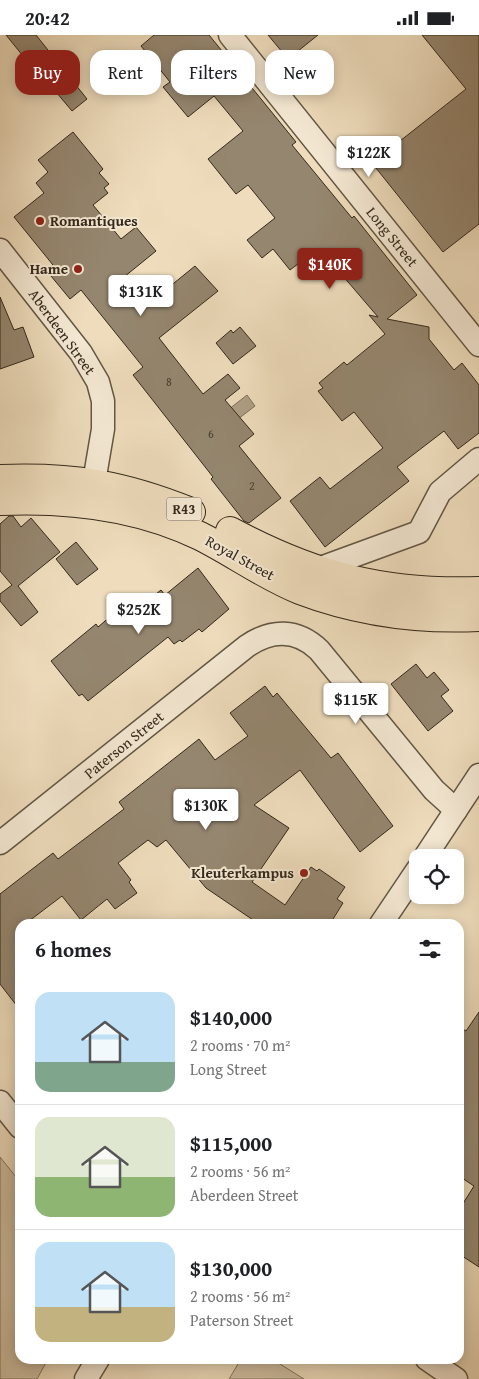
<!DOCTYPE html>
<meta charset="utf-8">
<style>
:root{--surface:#fff;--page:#f2f2f2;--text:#202124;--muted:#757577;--line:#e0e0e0;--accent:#8f2418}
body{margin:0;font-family:"Gentium Book Plus",serif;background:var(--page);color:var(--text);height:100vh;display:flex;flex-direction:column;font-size:19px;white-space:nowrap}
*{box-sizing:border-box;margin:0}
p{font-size:16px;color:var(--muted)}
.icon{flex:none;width:28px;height:28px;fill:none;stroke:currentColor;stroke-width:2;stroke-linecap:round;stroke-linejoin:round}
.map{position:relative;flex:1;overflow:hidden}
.sheet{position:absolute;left:15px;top:884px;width:449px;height:445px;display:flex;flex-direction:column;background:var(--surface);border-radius:15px;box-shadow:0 2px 12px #0003}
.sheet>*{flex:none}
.top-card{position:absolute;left:15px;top:15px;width:450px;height:45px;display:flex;gap:10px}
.fabs{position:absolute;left:409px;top:814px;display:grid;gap:10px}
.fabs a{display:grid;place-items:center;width:55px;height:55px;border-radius:10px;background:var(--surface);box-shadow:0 2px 12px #0003;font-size:25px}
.price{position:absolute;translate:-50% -42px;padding:0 11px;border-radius:5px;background:#fff;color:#222;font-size:16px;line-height:32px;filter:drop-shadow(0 1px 2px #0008)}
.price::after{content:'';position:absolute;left:50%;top:30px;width:15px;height:11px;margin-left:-8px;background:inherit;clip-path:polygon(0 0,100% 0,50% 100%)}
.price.current{background:var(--accent);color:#fff}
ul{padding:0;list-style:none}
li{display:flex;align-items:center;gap:15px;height:125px;padding:0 20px}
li+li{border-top:1px solid var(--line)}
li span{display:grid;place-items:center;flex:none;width:140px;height:100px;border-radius:15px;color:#555}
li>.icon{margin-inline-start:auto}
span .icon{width:60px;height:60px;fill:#fffc;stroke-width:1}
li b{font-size:21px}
h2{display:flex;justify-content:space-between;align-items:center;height:60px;padding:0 20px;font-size:21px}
.tag{padding:0 18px;border-radius:15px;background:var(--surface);box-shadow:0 2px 12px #0003;font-size:18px;line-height:45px}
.tag.current{background:var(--accent);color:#fff}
.status{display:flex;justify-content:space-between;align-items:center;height:35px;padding:0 25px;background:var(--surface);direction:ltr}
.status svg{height:14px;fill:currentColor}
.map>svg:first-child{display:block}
.green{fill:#cebea1;stroke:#81745e}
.water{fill:#af9f85;stroke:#7e705b}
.building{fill:#95866f;stroke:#34291b}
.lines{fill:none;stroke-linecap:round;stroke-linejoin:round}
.minor-casing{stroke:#625643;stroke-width:25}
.major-casing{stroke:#34291b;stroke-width:30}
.minor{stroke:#f4e8d3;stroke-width:22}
.major{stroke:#eedcbc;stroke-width:28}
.poi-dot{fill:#8f2418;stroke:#f4e8d3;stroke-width:2}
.labels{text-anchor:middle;stroke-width:4;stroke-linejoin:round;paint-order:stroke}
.number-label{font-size:12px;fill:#4c4030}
.shield{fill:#f4e8d3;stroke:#6e6252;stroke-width:1}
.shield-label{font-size:14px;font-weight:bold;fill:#34291b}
.poi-label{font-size:15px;font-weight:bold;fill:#34291b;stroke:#f4e8d3;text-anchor:end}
.street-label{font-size:15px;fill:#34291b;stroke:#f4e8d3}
</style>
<div class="status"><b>20:42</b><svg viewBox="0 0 49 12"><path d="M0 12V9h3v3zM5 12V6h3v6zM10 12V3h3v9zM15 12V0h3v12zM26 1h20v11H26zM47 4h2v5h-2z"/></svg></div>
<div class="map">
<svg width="479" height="1344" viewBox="0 0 479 1344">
<rect width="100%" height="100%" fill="#eedcbc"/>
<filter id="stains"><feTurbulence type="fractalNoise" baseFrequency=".004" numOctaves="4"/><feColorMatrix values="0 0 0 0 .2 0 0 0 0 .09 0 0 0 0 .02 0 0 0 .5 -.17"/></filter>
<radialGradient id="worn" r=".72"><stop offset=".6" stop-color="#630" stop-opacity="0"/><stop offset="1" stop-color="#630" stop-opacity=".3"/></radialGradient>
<g class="green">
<path d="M 0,1122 L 20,1147 L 20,1324 L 48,1324 L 37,1344 L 0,1344 Z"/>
<path d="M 241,1324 L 272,1324 L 304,1344 L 229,1344 Z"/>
</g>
<path class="water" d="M 247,360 L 255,371 L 233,388 L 224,378 Z"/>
<g class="building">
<path d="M 6,0 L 36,0 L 87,64 L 72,76 L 51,51 L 49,53 Z"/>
<path d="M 154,0 L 209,0 L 296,107 L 292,110 L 352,183 L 354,181 L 417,260 L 387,284 L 429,292 L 429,304 L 454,335 L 462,328 L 479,350 L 479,398 L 458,414 L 444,396 L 397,432 L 409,446 L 325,512 L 290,466 L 320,442 L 330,454 L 383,413 L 354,377 L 342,386 L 318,356 L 323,353 L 319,348 L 344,327 L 347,330 L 385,299 L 369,280 L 378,282 L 319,213 L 290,235 L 273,214 L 262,223 L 247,205 L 275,183 L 248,150 L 236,159 L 208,124 L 243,96 L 214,61 L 188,82 L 163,52 L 170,47 L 141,11 Z"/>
<path d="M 268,0 L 318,0 L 288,24 Z"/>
<path d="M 422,0 L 479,0 L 479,189 L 443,217 L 372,128 L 466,54 Z"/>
<path d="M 73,97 L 103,134 L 99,138 L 109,149 L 104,153 L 108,158 L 93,170 L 121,204 L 136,192 L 156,216 L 124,242 L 147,270 L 195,231 L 218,256 L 159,303 L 203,359 L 228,339 L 240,353 L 225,365 L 254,399 L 239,411 L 281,463 L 249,488 L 244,486 L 211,444 L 213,442 L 133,340 L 143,332 L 81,255 L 70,264 L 46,235 L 53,230 L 14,182 L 44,158 L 36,148 L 48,137 L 38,125 Z"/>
<path d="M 0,262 L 14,295 L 23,292 L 34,322 L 0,334 Z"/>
<path d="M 240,292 L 256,311 L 233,329 L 216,308 L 231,295 L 233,298 Z"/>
<path d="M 9,481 L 13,481 L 21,492 L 31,483 L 60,517 L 18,551 L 38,577 L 21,591 L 0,566 L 0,559 L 12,550 L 0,536 L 0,489 Z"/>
<path d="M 76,507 L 98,534 L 77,550 L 56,524 Z"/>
<path d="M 198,533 L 229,574 L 202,597 L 199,594 L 182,607 L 180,605 L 174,609 L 168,602 L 88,666 L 82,659 L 79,661 L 51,626 L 96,589 L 98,592 L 111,581 L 118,589 L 161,555 L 165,560 Z"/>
<path d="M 416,629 L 427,643 L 434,637 L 449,655 L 441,661 L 453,676 L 428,696 L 391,649 Z"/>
<path d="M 265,651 L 273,662 L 277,658 L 331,723 L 338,718 L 393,791 L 360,817 L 300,735 L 254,770 L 289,793 L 252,847 L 285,870 L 311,832 L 317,836 L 319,834 L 345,852 L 337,864 L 343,868 L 330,889 L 259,889 L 206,853 L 166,805 L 157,812 L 148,805 L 118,828 L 131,845 L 129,847 L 137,858 L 115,874 L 107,864 L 81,885 L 62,861 L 25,889 L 20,889 L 20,975 L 0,949 L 0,859 L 53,818 L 58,824 L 124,774 L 119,767 L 199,704 L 215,725 L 248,701 L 230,678 Z"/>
<path d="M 479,977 L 479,1232 L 459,1219 L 459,1175 L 474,1151 L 459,1141 L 459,992 L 466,996 Z"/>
</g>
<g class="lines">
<g class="minor-casing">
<g id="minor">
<path d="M 230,0 L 479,310"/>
<path d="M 0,215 L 81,318 L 98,347 L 103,366 L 103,394 L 94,447"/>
<path d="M 315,535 L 419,497 L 440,457 L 479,424"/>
<path d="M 0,808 L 247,611 C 272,594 297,594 319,615 L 434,755 L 456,775"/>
<path d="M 425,822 L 479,740"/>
<path d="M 381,889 L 418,834"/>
<path d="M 0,1067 L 20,1092"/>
<path d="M 427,1324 L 456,1344"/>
<path d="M 86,1344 L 98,1324"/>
</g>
</g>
<g class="major-casing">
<g id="major">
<path d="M 0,444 C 73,441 124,450 191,477"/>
<path d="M 0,466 C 68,463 138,471 200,501 C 234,518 265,541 300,555 C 358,577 418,585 479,582"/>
<path d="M 230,496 C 314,541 383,559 479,556"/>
</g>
</g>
<use href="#minor" class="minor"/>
<use href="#major" class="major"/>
</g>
<g class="poi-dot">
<circle cx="40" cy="186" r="5"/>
<circle cx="78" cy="234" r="5"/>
<circle cx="304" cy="838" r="5"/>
</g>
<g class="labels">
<g class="number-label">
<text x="169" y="351">8</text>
<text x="211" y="403">6</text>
<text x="252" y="455">2</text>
</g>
<rect class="shield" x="166.5" y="462.5" width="35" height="23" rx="4"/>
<g class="shield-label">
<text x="184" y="479">R43</text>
</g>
<g class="poi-label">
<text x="50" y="191" text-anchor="start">Romantiques</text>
<text x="68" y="239">Hame</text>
<text x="294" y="843">Kleuterkampus</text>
</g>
<g class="street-label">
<text transform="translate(392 202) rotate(51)" y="5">Long Street</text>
<text transform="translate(62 297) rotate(54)" y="5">Aberdeen Street</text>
<text transform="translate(240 523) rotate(29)" y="5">Royal Street</text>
<text transform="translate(124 710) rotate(-39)" y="5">Paterson Street</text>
</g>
</g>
<rect width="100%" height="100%" filter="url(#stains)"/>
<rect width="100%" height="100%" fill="url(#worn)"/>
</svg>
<div class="fabs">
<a><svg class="icon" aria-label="locate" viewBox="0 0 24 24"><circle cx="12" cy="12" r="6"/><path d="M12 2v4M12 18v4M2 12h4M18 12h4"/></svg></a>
</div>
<b class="price" style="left:369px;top:143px">$122K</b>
<b class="price current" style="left:330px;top:255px">$140K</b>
<b class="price" style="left:141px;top:282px">$131K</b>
<b class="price" style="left:139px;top:600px">$252K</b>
<b class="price" style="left:356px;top:690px">$115K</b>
<b class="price" style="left:206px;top:796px">$130K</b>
<div class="top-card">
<a class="tag current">Buy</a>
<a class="tag">Rent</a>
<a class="tag">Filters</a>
<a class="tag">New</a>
</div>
<section class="sheet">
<h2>6 homes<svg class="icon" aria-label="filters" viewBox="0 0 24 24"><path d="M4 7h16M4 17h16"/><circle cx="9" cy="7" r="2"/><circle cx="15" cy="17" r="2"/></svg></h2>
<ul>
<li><span style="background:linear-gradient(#bfe0f5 70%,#7fa58c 0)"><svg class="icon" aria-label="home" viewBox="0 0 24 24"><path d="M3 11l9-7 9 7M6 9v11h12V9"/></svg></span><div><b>$140,000</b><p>2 rooms · 70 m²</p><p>Long Street</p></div></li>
<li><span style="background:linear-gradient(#dfe7d0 60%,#8fb573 0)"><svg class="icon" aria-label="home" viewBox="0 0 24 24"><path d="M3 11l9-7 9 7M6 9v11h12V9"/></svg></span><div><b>$115,000</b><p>2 rooms · 56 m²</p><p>Aberdeen Street</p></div></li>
<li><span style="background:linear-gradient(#bfe0f5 65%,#c2b280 0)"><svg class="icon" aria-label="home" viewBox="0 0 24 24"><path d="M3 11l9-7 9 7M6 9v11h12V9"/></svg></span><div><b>$130,000</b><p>2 rooms · 56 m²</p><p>Paterson Street</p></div></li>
</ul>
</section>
</div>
